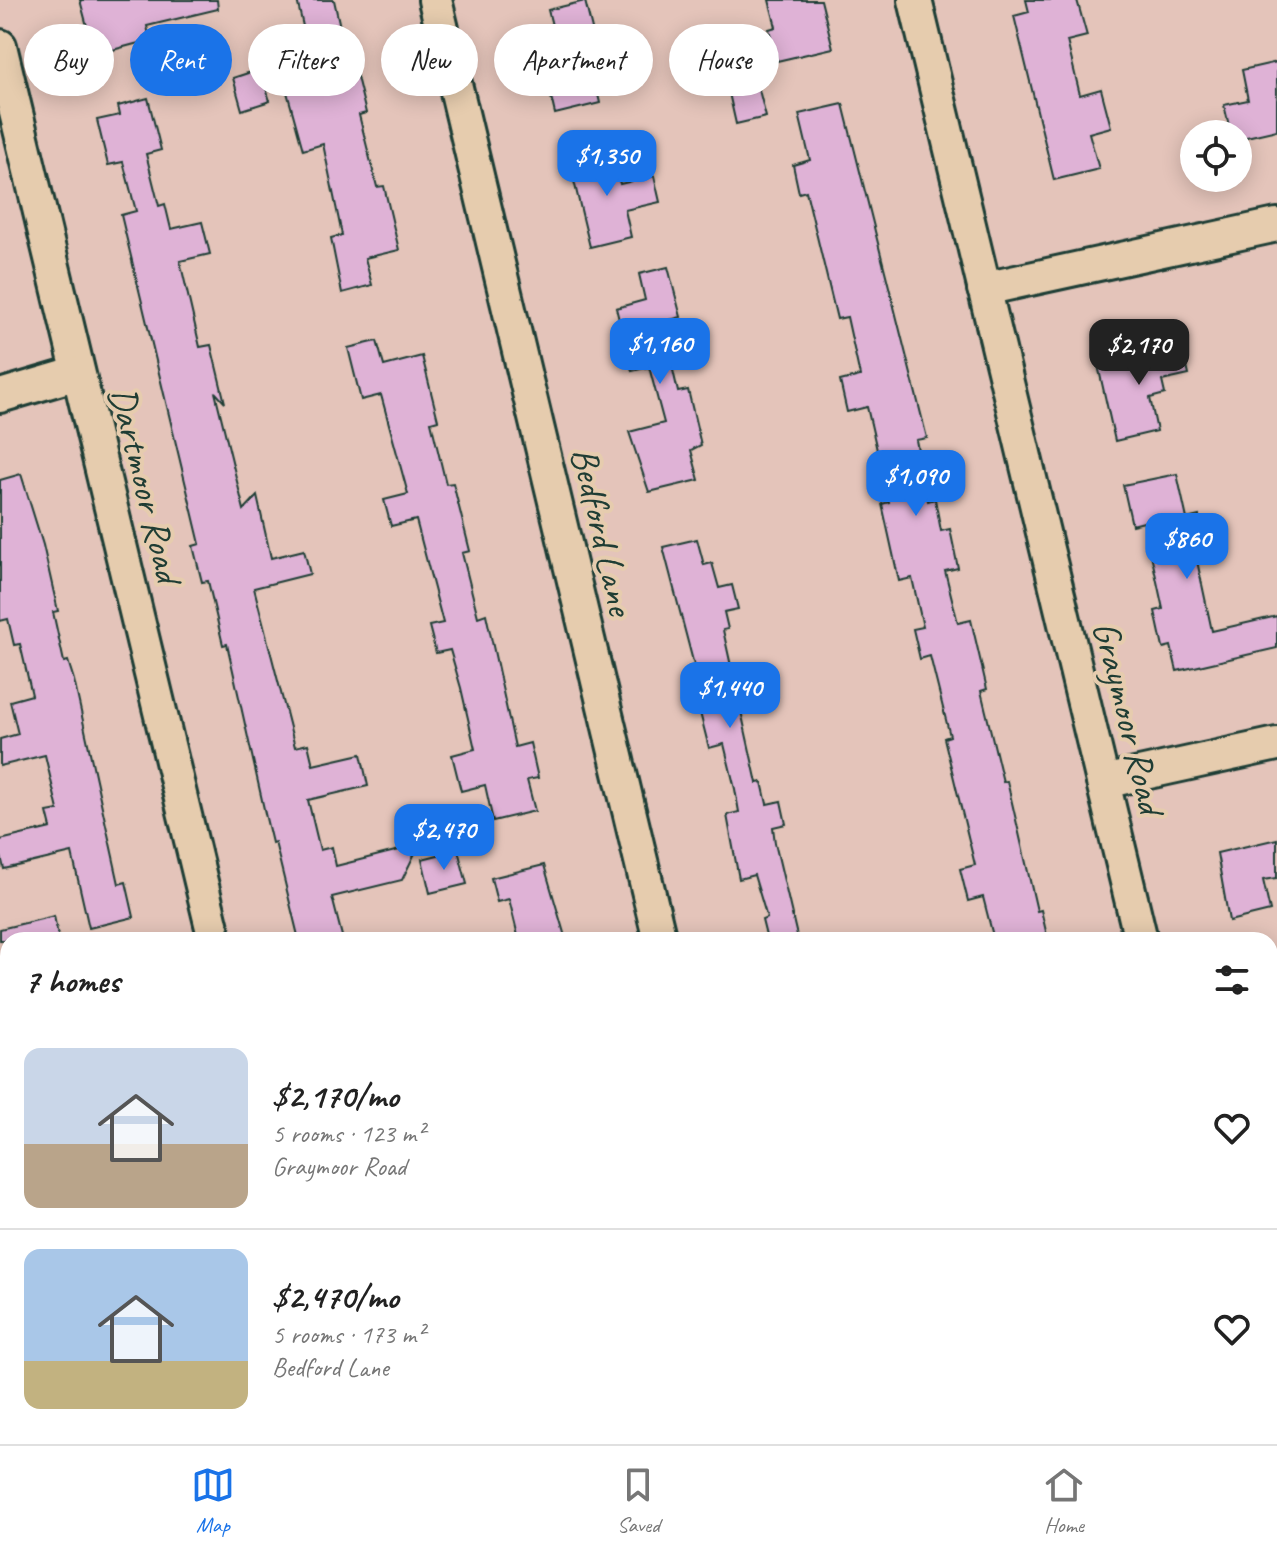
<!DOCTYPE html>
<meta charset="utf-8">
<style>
:root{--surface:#fff;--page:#f2f2f2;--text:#222;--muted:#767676;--line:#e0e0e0;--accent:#1a73e8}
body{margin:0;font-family:Caveat,sans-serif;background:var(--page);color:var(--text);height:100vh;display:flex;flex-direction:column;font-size:30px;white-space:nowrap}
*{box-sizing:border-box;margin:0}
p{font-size:26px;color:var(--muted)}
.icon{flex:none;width:44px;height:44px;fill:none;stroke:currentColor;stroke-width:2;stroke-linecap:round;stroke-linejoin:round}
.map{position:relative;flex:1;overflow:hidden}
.side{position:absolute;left:0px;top:932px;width:1278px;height:512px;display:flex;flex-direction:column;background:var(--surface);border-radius:24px 24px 0 0;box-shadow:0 4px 20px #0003}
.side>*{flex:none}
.top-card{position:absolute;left:24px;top:24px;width:800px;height:72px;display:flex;gap:16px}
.buttons{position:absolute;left:1180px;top:120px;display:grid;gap:16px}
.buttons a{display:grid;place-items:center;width:72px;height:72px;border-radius:50%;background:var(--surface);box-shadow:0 4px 20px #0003;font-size:40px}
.price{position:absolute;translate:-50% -68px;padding:0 18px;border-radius:16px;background:var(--accent);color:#fff;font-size:26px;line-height:52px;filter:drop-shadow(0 2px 4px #0008)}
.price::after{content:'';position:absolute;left:50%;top:48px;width:24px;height:18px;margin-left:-12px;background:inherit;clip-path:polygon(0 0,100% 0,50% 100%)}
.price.selected{background:#222;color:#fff}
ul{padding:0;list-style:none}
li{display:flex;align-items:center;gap:24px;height:200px;padding:0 24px}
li+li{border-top:2px solid var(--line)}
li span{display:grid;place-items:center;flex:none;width:224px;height:160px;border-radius:16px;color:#555}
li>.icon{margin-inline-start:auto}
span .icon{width:96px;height:96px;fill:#fffc;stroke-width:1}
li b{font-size:34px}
h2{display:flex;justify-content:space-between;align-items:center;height:96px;padding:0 24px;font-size:34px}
.tag{padding:0 28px;border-radius:36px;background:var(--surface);box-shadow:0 4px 20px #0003;font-size:28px;line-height:72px}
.tag.selected{background:var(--accent);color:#fff}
.tabs{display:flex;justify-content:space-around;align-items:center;height:112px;border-top:2px solid var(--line);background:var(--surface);font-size:22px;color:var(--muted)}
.tabs a{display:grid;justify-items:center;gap:4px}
.tabs .selected{color:var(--accent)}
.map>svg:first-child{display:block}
.building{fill:#dfb2d6;stroke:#1f3d34;stroke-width:2}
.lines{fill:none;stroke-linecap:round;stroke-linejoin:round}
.street-casing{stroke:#1f3d34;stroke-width:38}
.street{stroke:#e6ccae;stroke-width:32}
.labels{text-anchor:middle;stroke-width:8;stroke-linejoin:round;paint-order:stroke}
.street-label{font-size:38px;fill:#1f3d34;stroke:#e6ccae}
</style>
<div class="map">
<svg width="1277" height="1444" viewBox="0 0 1277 1444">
<rect width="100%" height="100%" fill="#e4c4ba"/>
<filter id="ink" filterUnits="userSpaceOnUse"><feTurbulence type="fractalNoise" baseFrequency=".0125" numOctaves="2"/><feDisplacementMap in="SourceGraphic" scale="16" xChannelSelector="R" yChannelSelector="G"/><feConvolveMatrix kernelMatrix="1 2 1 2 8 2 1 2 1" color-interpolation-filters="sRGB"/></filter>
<g filter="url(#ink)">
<g class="building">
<path d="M 80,0 L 217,0 L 218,9 L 147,26 L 150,40 L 105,52 L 103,46 L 97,48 L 92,29 L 88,30 Z"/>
<path d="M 297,0 L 334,0 L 340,27 L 305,35 Z"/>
<path d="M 769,0 L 821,0 L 833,48 L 777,61 L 769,29 L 776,27 Z"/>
<path d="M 1026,0 L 1077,0 L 1087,36 L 1067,41 L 1080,95 L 1101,89 L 1111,127 L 1089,133 L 1099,169 L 1054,180 L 1014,16 L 1029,12 Z"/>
<path d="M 585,1 L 600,62 L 591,65 L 600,103 L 555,114 L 538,41 L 555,37 L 548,10 Z"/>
<path d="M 1277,62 L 1277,130 L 1238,139 L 1238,134 L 1231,134 L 1224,105 L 1248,100 L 1242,70 Z"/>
<path d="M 260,69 L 270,101 L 242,110 L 233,78 Z"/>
<path d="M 355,69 L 366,113 L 359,115 L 377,187 L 384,186 L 399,250 L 365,258 L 372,285 L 342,293 L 331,238 L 342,235 L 323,144 L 303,150 L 287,92 L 311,86 L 310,80 Z"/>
<path d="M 758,86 L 766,117 L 736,124 L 729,93 Z"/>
<path d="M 148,98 L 161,150 L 146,154 L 159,206 L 165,204 L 171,229 L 202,222 L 210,254 L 180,261 L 200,347 L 211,345 L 225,403 L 215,392 L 244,510 L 257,496 L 271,558 L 304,550 L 310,574 L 254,588 L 295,747 L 308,744 L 313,765 L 361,754 L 368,786 L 308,800 L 320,850 L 332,847 L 336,866 L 419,845 L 402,880 L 332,897 L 343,940 L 299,940 L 275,842 L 272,843 L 266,818 L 227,644 L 223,645 L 208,581 L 202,582 L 193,546 L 200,544 L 121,215 L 136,211 L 123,162 L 108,165 L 97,120 L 120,115 L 118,106 Z"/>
<path d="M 843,104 L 927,438 L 916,440 L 928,501 L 935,499 L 941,531 L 950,529 L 958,568 L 945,571 L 958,623 L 971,620 L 987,689 L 981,691 L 1003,782 L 1007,781 L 1037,911 L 1041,910 L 1048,940 L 994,940 L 983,897 L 968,901 L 960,869 L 975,865 L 944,738 L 950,736 L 930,656 L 920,659 L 913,629 L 923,627 L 912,578 L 899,581 L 882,504 L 889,502 L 867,407 L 847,412 L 840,381 L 860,376 L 847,317 L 837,319 L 806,191 L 799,193 L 793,165 L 810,160 L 799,114 Z"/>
<path d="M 599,149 L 605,173 L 616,170 L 620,184 L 654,176 L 660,202 L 625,210 L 631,237 L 590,247 L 568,156 Z"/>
<path d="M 668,267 L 681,317 L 662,322 L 678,392 L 688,390 L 701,445 L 691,450 L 699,480 L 649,492 L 629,432 L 664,423 L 649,367 L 632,371 L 616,308 L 645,300 L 639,274 Z"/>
<path d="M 377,341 L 384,366 L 422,356 L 438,420 L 431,422 L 446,484 L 453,483 L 470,551 L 462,553 L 478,617 L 486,614 L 515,747 L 530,743 L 538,778 L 527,780 L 535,811 L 493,821 L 485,785 L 461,791 L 452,755 L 475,749 L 461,688 L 450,650 L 436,653 L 429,626 L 443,623 L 416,520 L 391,526 L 384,500 L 408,494 L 381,395 L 361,400 L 348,348 Z"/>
<path d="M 1181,342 L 1189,375 L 1162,381 L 1165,394 L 1150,398 L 1157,431 L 1115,441 L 1097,361 Z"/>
<path d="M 21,474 L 43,545 L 58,611 L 53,612 L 64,662 L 68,661 L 74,680 L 119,884 L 126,882 L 134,917 L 89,928 L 72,853 L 4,869 L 0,852 L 0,840 L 51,828 L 47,812 L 58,810 L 45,755 L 0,766 L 0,739 L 18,734 L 10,701 L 32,695 L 20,644 L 14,645 L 8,619 L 0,621 L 0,480 Z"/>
<path d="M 1177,474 L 1187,519 L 1199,516 L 1205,544 L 1194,547 L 1212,631 L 1277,616 L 1277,648 L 1177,671 L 1171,646 L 1163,648 L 1155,611 L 1163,609 L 1144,522 L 1132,525 L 1123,485 Z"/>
<path d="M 697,539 L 704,565 L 712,563 L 719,588 L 732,585 L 738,609 L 724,612 L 728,629 L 723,630 L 757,783 L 762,782 L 767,804 L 781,801 L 786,824 L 773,827 L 775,843 L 798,940 L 767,940 L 762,920 L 767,918 L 754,875 L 739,879 L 727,815 L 739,812 L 735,789 L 724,744 L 709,748 L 694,689 L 700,688 L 663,547 Z"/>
<path d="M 1277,839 L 1277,878 L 1263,880 L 1270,911 L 1229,921 L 1217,853 Z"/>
<path d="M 458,850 L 467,884 L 430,893 L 422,859 Z"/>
<path d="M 544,865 L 566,940 L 519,940 L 509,899 L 497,902 L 491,878 Z"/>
<path d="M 54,916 L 59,940 L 0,940 L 0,929 Z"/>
</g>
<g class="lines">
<g class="street-casing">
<g id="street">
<path d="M 435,0 L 660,940"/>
<path d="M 915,0 L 1141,940"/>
<path d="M 0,46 L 215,940"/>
<path d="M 984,289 L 1277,225"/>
<path d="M 0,396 L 78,373"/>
<path d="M 1103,782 L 1277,744"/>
<path d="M 1270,1264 L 1277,1263"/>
<path d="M 1270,1431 L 1277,1443"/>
<path d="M 348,1436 L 353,1444"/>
<path d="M 781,1436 L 783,1444"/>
<path d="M 477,1444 L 500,1436"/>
</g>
</g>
<use href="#street" class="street"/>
</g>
</g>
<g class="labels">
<g class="street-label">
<text transform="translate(146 484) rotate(76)" y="13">Dartmoor Road</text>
<text transform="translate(603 531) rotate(77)" y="13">Bedford Lane</text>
<text transform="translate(1129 717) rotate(76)" y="13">Graymoor Road</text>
</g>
</g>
</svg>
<div class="buttons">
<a><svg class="icon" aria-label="locate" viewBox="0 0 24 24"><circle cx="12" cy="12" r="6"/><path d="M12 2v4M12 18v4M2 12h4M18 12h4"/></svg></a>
</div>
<b class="price" style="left:607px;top:198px">$1,350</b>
<b class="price" style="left:660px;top:386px">$1,160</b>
<b class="price selected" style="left:1139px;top:387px">$2,170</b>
<b class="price" style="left:916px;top:518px">$1,090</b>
<b class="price" style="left:1187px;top:581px">$860</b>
<b class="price" style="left:730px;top:730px">$1,440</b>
<b class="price" style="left:444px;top:872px">$2,470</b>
<div class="top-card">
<a class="tag">Buy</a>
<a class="tag selected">Rent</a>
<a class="tag">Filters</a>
<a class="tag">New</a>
<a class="tag">Apartment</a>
<a class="tag">House</a>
</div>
<section class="side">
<h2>7 homes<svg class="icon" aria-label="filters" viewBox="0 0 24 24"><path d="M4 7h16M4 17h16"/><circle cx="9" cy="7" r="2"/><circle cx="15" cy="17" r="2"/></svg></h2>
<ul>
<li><span style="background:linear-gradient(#c9d6e8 60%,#b9a48a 0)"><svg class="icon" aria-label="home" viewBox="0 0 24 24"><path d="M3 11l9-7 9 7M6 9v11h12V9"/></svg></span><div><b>$2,170/mo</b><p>5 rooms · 123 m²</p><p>Graymoor Road</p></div><svg class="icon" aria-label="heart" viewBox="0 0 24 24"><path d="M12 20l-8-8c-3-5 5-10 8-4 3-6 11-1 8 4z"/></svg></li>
<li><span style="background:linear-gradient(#a9c7e8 70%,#c2b280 0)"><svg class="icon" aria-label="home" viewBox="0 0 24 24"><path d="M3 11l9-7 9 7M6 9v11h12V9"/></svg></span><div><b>$2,470/mo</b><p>5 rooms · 173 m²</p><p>Bedford Lane</p></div><svg class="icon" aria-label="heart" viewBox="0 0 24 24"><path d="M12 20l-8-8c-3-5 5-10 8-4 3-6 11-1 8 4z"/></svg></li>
</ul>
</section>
</div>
<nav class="tabs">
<a class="selected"><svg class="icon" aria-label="map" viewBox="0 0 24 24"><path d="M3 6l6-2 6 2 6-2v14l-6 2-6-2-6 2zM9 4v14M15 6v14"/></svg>Map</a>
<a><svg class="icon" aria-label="saved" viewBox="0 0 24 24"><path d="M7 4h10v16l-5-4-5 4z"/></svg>Saved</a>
<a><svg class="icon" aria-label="home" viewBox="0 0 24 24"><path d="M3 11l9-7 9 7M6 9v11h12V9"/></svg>Home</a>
</nav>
